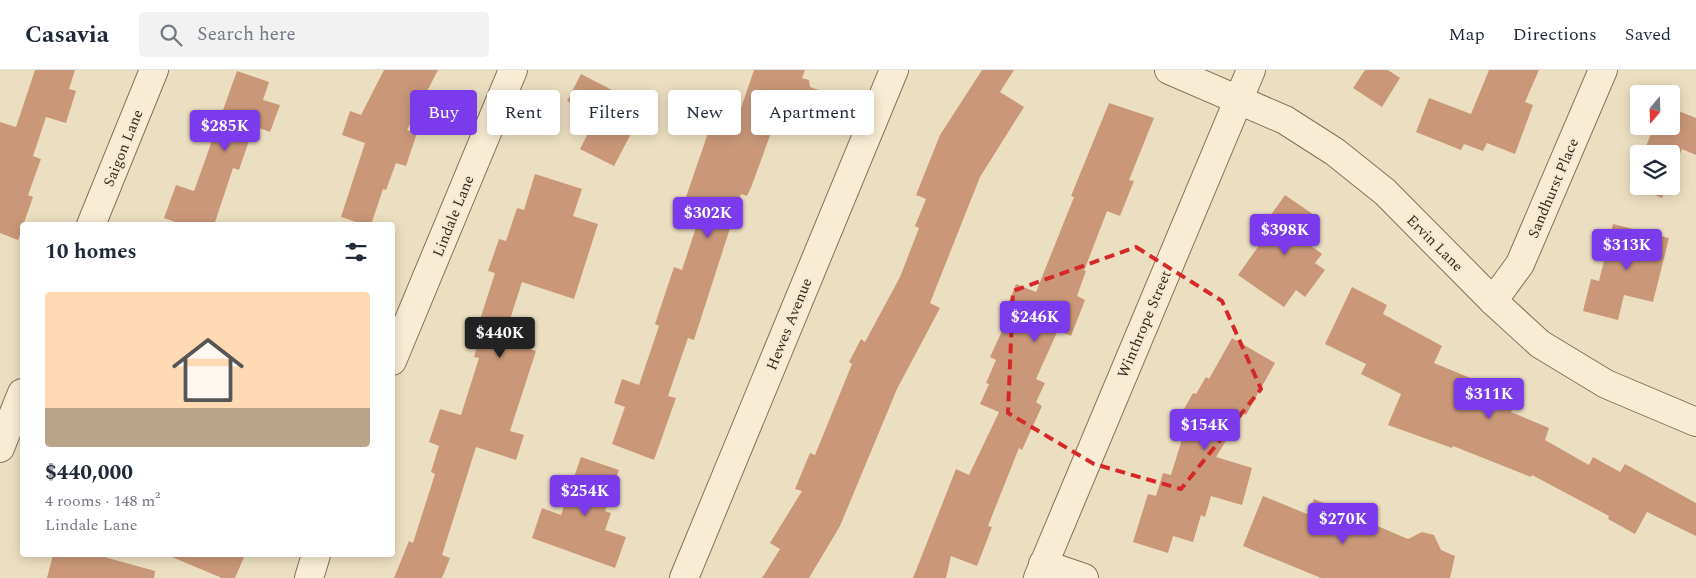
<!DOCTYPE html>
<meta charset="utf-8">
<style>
:root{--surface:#fff;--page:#f2f2f3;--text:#1f2937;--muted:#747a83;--line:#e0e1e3;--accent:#7c3aed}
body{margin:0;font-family:Spectral,serif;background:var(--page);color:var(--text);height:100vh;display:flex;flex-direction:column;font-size:19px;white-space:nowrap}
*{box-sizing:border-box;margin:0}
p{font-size:16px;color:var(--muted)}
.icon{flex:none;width:28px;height:28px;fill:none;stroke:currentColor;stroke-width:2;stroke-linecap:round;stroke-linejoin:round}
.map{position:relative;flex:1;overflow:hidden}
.side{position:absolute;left:20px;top:152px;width:375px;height:335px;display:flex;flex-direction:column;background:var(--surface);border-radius:5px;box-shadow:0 2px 12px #0003}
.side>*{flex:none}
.banner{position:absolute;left:410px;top:20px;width:475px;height:45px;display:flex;gap:10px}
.needle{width:32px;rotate:199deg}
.controls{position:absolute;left:1630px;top:15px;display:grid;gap:10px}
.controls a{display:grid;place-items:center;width:50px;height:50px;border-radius:5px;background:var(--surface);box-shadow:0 2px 12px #0003;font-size:25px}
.price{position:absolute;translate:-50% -42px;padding:0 11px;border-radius:5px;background:var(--accent);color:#fff;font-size:16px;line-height:32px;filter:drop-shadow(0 1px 2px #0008)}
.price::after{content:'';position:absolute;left:50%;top:30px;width:15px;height:11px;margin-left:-8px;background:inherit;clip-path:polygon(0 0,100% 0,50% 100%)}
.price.active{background:#222;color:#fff}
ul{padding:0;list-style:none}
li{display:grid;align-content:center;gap:10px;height:265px;padding:0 25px}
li+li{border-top:1px solid var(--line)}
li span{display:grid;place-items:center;height:155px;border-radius:5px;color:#555}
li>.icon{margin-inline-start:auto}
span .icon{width:90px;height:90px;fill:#fffc;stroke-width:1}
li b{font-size:21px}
h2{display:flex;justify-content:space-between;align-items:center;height:60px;padding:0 25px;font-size:21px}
.chip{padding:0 18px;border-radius:5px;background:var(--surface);box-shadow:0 2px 12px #0003;font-size:18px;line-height:45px}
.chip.active{background:var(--accent);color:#fff}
header{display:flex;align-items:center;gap:30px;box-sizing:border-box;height:70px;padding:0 25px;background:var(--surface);border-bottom:1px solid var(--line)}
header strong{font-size:24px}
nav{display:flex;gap:28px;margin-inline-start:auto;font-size:18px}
.search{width:350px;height:45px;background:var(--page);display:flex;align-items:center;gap:12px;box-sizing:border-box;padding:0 18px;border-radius:5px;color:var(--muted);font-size:19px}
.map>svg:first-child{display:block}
.building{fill:#ca9878}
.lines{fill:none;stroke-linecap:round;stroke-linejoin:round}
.minor-casing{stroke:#857059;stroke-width:30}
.minor{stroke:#f8ecd4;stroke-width:28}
.marked{fill:none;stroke:#d62828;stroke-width:4;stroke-dasharray:10 6;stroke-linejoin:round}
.labels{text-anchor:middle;stroke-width:4;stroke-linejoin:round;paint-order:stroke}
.street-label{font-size:15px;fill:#35281d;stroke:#f4e9d1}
</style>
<header>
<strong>Casavia</strong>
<div class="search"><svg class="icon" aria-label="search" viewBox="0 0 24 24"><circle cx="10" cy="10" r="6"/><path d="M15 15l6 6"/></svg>Search here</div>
<nav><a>Map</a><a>Directions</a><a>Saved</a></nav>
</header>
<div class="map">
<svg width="1696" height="508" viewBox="0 0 1696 508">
<rect width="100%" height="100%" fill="#ecdfc1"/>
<g class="building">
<path d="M 35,0 L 75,0 L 69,19 L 76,21 L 66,53 L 46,47 L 33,86 L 41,89 L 28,125 L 33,127 L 18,170 L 0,163 L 0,52 L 16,57 Z"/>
<path d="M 384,0 L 438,0 L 407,60 L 417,63 L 406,96 L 396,93 L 386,120 L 383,119 L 371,155 L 366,155 L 341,147 L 365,73 L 342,65 L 350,41 L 361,45 Z"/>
<path d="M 754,0 L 805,0 L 802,8 L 809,10 L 810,17 L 840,27 L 833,48 L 783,30 L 752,115 L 747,126 L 741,124 L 694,270 L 688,268 L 668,326 L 676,328 L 654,390 L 612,374 L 625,337 L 614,333 L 622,309 L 639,315 L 659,256 L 655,254 L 674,197 L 682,200 L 704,133 L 686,127 L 708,63 L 693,58 L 704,26 L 741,38 Z"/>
<path d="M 982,0 L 1014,0 L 1000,22 L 1024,37 L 980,107 L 930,233 L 940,238 L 897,319 L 840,456 L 809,508 L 762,508 L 780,479 L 770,473 L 802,421 L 795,419 L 810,383 L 815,385 L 852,294 L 849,292 L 861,269 L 865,272 L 900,207 L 919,158 L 915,156 L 926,129 L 916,125 L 940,65 Z"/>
<path d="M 1365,0 L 1388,0 L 1400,8 L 1382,37 L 1353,18 Z"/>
<path d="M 1489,0 L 1539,0 L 1525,32 L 1533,35 L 1515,84 L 1487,73 L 1483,81 L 1464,74 L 1461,80 L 1416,62 L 1429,28 L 1471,44 Z"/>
<path d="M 237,1 L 269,12 L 263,30 L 280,35 L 270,62 L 254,56 L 239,100 L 233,98 L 214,155 L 184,155 L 164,148 L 176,115 L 194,121 Z"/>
<path d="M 581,4 L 645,37 L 614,96 L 580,79 L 595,50 L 587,46 L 589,42 L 567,31 Z"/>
<path d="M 1109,33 L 1154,48 L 1129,110 L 1134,111 L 1120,146 L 1107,141 L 1084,201 L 1086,201 L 1077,226 L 1085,230 L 1071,266 L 1058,260 L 1036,309 L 1045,313 L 1036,332 L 1042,336 L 1022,380 L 1019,378 L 988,456 L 992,457 L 977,496 L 951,486 L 946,508 L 913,508 L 956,399 L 969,405 L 999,342 L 980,334 L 989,314 L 986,313 L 996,290 L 990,287 L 1012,239 L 1007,237 L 1016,214 L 1036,222 L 1074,127 L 1071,126 Z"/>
<path d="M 1671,38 L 1696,48 L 1696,85 L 1682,79 L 1671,105 L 1671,84 L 1643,84 L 1654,56 L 1671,56 Z"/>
<path d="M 1639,93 L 1639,116 L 1667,116 L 1662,128 L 1630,115 Z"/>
<path d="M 535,104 L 582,119 L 573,146 L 598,154 L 574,229 L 522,212 L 503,271 L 536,281 L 510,361 L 524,365 L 516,390 L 476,377 L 442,485 L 450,488 L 442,508 L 394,508 L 409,471 L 413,473 L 435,404 L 431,402 L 439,376 L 429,372 L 440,339 L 461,345 L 479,288 L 474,287 L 480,266 L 475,265 L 495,203 L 488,201 L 499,169 L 506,171 L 517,138 L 524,140 Z"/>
<path d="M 1285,125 L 1314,145 L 1299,167 L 1322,184 L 1315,193 L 1325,200 L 1305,227 L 1296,220 L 1284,237 L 1238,205 L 1275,153 L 1268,149 Z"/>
<path d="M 1613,154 L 1669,168 L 1653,232 L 1624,225 L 1618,250 L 1583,241 L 1591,209 L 1599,211 Z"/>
<path d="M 1352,217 L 1387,235 L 1383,244 L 1442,276 L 1434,293 L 1502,321 L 1498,330 L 1513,337 L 1511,342 L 1549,358 L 1545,370 L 1589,395 L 1593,387 L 1620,402 L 1625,394 L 1696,433 L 1696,466 L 1647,442 L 1635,464 L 1608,449 L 1609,446 L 1532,405 L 1531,407 L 1453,376 L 1452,378 L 1388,355 L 1401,324 L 1361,304 L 1366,294 L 1325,274 Z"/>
<path d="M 1232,268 L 1275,293 L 1246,345 L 1243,343 L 1216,387 L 1252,398 L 1242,435 L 1211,426 L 1205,447 L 1201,445 L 1193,472 L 1173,466 L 1168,483 L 1133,472 L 1148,424 L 1156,426 L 1163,403 L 1171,405 L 1188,350 L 1180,346 L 1193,323 L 1196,324 L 1206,307 L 1209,309 Z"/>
<path d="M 581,387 L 619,400 L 605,441 L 611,443 L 605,460 L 626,467 L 615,498 L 532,468 L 542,438 L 561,445 Z"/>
<path d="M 1263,426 L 1307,444 L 1314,429 L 1408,469 L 1422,462 L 1434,465 L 1441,480 L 1455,486 L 1450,508 L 1321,508 L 1243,476 Z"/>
<path d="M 53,485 L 97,485 L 155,501 L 154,508 L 47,508 Z"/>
<path d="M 167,485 L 245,485 L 235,508 L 222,508 Z"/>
</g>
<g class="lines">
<g class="minor-casing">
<g id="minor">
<path d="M 1169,0 L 1285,50 L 1335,82 L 1385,122 L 1493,231 L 1540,274 L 1606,314 L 1696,352"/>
<path d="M 91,155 L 154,0"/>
<path d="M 1493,231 L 1520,194 L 1603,0"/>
<path d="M 392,291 L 513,0"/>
<path d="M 0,378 L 22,323"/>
<path d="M 1043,494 L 1084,508"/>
<path d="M 309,508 L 316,485"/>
<path d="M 684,508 L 894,0"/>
<path d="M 1038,508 L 1251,0"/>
</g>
</g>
<use href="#minor" class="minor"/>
</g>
<path class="marked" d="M 1136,177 L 1222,231 L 1261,319 L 1181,419 L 1094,394 L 1008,343 L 1013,221 Z"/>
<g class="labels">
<g class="street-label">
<text transform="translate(123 78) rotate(-68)" y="5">Saigon Lane</text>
<text transform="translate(1553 118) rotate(-67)" y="5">Sandhurst Place</text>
<text transform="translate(453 146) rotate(-68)" y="5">Lindale Lane</text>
<text transform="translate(1435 173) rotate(45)" y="5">Ervin Lane</text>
<text transform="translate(789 254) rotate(-68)" y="5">Hewes Avenue</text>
<text transform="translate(1144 254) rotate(-67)" y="5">Winthrope Street</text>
</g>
</g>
</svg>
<div class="controls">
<a><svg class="needle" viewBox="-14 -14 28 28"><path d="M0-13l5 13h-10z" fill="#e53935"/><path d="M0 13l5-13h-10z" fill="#747a83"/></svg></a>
<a><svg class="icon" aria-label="layers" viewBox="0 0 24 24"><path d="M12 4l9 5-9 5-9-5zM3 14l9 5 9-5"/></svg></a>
</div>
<b class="price" style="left:225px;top:82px">$285K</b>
<b class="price" style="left:708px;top:169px">$302K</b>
<b class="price" style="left:1285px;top:186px">$398K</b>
<b class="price" style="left:1627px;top:201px">$313K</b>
<b class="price" style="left:1035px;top:273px">$246K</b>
<b class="price active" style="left:500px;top:289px">$440K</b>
<b class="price" style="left:1489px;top:350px">$311K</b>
<b class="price" style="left:1205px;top:381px">$154K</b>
<b class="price" style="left:585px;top:447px">$254K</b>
<b class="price" style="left:1343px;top:475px">$270K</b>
<div class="banner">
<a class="chip active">Buy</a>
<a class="chip">Rent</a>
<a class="chip">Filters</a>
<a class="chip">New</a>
<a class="chip">Apartment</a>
</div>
<section class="side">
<h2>10 homes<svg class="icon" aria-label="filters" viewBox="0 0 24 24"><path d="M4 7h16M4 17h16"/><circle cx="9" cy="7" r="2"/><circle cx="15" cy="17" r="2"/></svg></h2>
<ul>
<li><span style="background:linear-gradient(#ffd9b3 75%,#b9a48a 0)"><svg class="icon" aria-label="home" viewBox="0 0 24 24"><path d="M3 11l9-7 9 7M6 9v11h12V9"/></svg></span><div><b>$440,000</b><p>4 rooms · 148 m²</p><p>Lindale Lane</p></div></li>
</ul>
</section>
</div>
